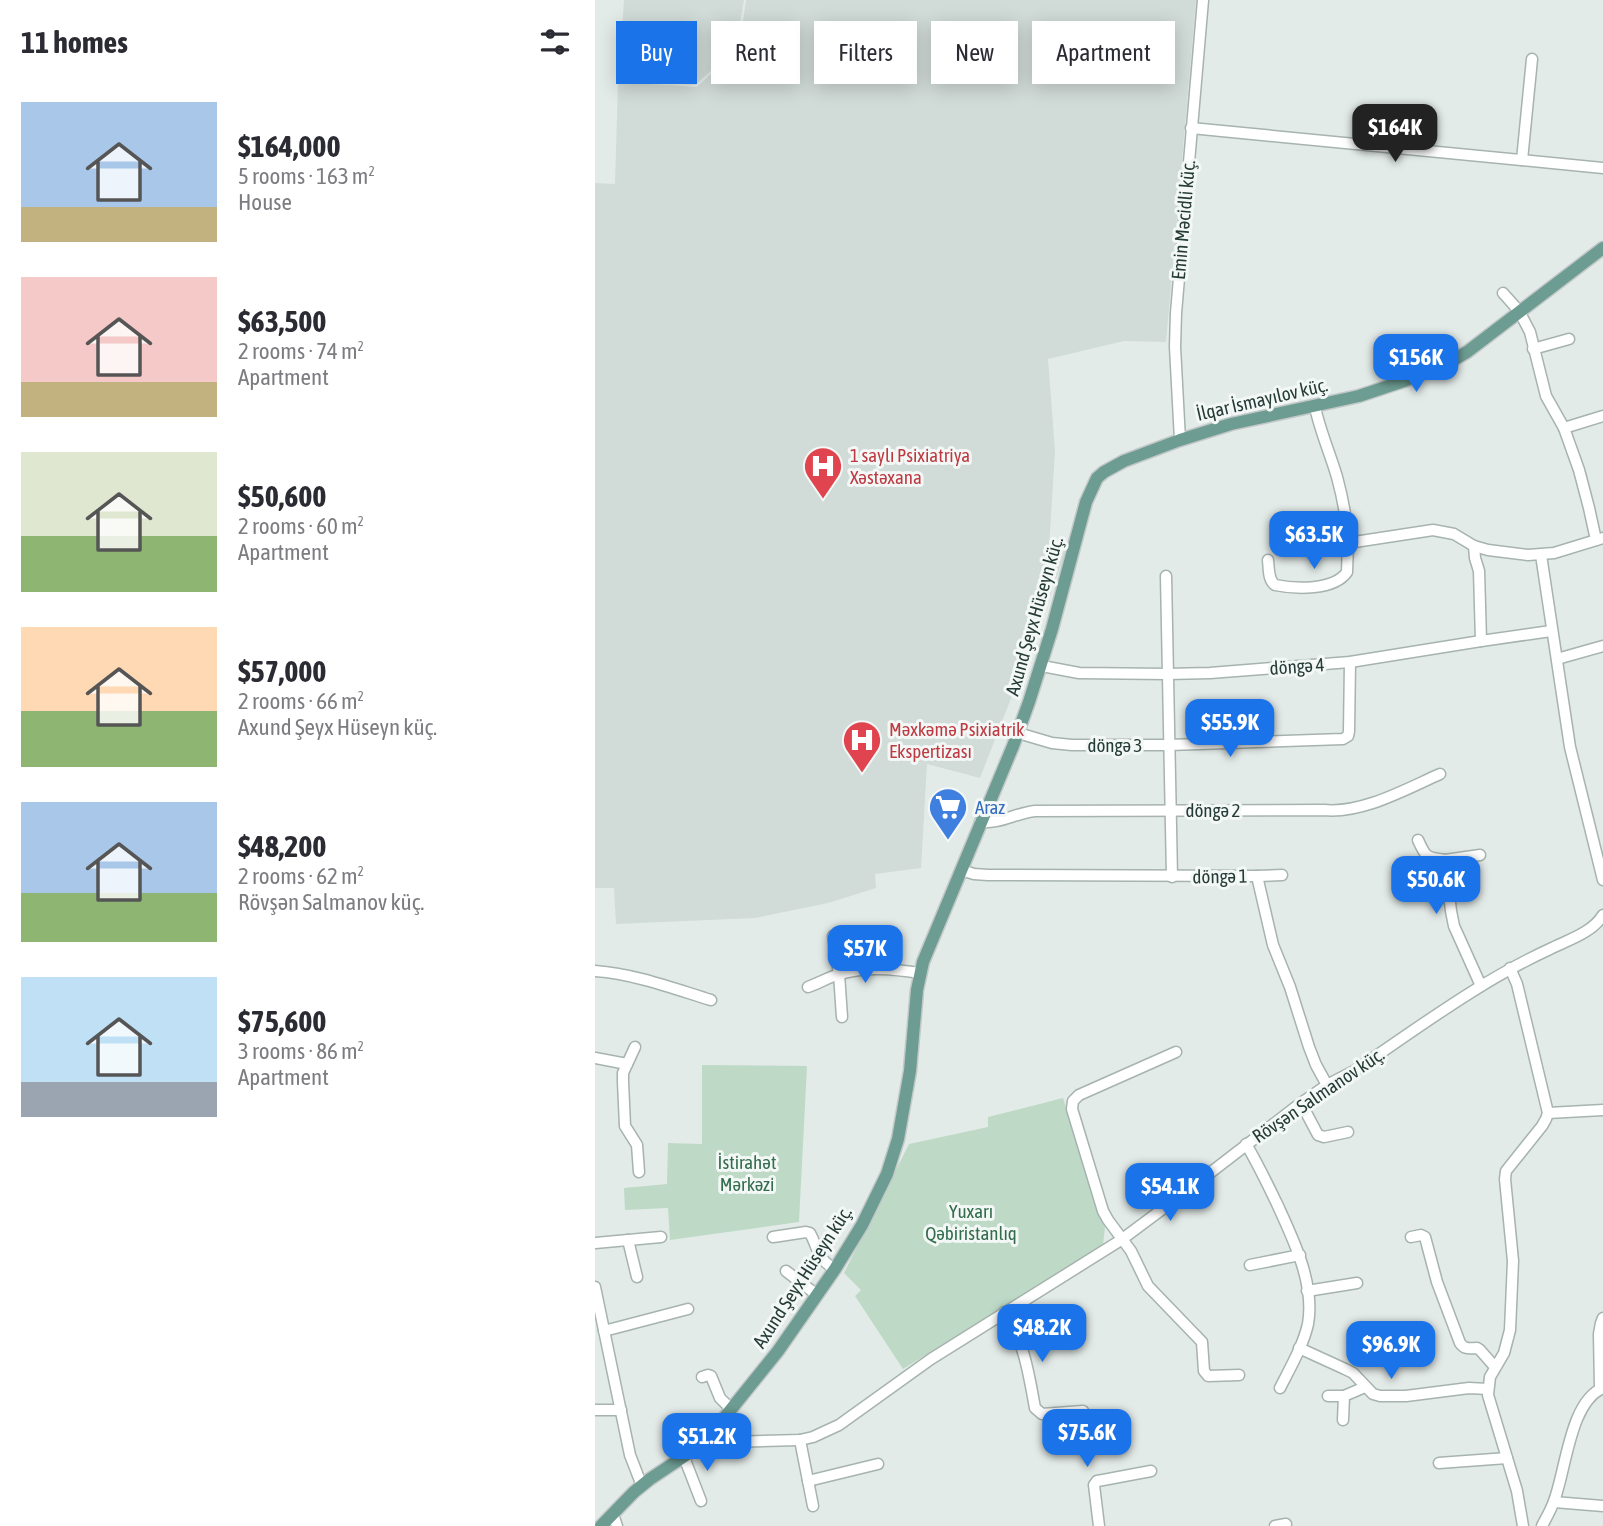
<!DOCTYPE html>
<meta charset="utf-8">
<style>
:root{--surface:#fff;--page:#f7f7f7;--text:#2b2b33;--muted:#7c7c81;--accent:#1a73e8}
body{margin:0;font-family:"Asap Condensed",sans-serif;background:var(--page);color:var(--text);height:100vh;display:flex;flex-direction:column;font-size:26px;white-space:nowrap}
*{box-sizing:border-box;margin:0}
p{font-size:23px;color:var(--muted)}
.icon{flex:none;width:38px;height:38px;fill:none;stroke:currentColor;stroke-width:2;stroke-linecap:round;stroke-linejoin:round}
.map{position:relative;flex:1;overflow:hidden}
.side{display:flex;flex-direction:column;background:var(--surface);width:595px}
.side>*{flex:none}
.top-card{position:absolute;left:21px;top:21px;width:665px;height:63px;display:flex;gap:14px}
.price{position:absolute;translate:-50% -60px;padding:0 16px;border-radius:14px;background:var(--accent);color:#fff;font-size:23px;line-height:46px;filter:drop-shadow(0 2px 4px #0008)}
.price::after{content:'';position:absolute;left:50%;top:42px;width:21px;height:16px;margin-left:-10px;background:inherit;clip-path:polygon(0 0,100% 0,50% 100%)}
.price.selected{background:#222;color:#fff}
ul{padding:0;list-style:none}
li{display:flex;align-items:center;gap:21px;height:175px;padding:0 21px}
li span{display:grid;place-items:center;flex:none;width:196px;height:140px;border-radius:0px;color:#555}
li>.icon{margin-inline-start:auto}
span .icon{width:84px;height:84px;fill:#fffc;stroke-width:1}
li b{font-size:30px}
h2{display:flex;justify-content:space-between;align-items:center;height:84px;padding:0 21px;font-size:30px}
.tag{padding:0 24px;border-radius:0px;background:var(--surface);box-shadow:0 4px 18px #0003;font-size:24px;line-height:63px}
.tag.selected{background:var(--accent);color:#fff}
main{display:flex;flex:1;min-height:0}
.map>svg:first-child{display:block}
.built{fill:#d1dbd7}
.green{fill:#bedac7}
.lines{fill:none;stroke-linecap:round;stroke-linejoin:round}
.minor-casing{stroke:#a6b3af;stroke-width:13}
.major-casing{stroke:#c2c8c7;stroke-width:15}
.minor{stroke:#fff;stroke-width:10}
.major{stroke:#6d9c92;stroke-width:12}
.labels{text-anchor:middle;stroke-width:6;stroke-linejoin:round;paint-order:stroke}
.street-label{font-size:19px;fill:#253b36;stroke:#f3f8f6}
.health-label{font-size:19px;fill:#be3a42;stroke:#f3f8f6;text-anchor:start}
.shop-label{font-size:19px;fill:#366cbe;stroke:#f3f8f6;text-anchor:start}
.park-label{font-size:19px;fill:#336d4d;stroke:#f3f8f6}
</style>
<main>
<section class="side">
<h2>11 homes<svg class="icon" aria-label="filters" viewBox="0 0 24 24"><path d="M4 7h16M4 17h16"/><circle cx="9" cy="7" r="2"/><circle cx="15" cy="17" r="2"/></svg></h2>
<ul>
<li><span style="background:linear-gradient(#a9c7e8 75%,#c2b280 0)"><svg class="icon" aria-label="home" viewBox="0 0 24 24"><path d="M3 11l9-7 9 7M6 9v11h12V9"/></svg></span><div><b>$164,000</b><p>5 rooms · 163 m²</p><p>House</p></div></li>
<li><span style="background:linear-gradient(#f6c9c9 75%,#c2b280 0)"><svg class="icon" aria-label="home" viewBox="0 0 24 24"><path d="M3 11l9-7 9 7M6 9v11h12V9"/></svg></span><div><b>$63,500</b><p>2 rooms · 74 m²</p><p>Apartment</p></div></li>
<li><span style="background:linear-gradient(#dfe7d0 60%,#8fb573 0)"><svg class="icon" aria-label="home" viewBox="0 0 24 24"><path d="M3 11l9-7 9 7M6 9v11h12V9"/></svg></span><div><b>$50,600</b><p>2 rooms · 60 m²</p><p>Apartment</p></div></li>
<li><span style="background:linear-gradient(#ffd9b3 60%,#8fb573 0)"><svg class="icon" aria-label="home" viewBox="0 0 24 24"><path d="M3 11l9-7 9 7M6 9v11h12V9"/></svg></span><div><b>$57,000</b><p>2 rooms · 66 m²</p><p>Axund Şeyx Hüseyn küç.</p></div></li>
<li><span style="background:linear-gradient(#a9c7e8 65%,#8fb573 0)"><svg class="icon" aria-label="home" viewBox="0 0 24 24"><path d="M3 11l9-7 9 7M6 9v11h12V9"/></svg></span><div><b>$48,200</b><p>2 rooms · 62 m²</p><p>Rövşən Salmanov küç.</p></div></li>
<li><span style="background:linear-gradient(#bfe0f5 75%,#9aa5b1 0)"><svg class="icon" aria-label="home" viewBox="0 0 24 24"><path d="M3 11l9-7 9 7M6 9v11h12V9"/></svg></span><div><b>$75,600</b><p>3 rooms · 86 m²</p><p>Apartment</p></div></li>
</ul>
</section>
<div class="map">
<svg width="1008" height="1526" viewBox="0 0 1008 1526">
<rect width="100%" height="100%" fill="#e3ebe8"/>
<g class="built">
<path d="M 29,0 L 149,0 L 145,22 L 157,23 L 156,35 L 100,85 L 24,78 Z"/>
<path d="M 151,0 L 601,0 L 571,342 L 529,341 L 453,359 L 460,451 L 454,548 L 471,551 L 447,619 L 385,778 L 332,764 L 326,868 L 280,874 L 281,888 L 233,903 L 160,918 L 21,924 L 19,888 L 0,888 L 0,183 L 20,184 L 23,82 L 102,87 L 158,35 L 159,22 L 148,21 Z"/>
</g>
<g class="green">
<path d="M 107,1065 L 212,1066 L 204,1222 L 75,1240 L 73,1208 L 30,1210 L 29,1188 L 72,1184 L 73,1143 L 107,1144 Z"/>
<path d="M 468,1098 L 510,1227 L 508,1245 L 308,1369 L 260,1296 L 266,1290 L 249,1273 L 314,1144 L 393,1127 L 393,1117 Z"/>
</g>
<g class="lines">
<g class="minor-casing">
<g id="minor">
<path d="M 596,128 L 1008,168"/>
<path d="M 927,160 L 937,59"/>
<path d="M 908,293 L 924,311 L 935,332 L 951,396 L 969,428 L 984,470 L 994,508 L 1001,540"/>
<path d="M 938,349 L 974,339"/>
<path d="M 720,407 C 725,431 735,453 742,477 C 748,499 752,520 753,543 L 838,530 L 859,534 L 879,546 L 893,550 L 933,555 L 959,553 L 1008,538"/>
<path d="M 969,428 L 1008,416"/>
<path d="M 585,440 L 580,347 L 581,313 L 608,0"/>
<path d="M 879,546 L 880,558 L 884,571 L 886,641"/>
<path d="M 946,555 L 975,747 L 1008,880"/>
<path d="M 673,560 C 674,569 673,580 680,585 C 700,589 739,591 752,572 L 753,543"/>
<path d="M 571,576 L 577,877"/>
<path d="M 962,659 L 1008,646"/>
<path d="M 447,666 L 484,673 L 572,674 L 615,673 L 755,662 L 886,641 L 956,631"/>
<path d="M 423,733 L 457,743 L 477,745 L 574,745 L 748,739 L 753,736 L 754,731 L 755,662"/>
<path d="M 385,822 C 405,824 421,813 440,811 L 729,810 C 767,814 811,789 845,774"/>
<path d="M 823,840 C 831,858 831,857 850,860 L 856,911 L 859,926 L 886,986"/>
<path d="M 850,860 L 885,855"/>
<path d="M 366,870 L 379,874 L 393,875 L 662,876 L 678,945 L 695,987 L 714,1047 L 721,1065 L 732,1085"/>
<path d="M 662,876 L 687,875"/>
<path d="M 238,936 L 244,974 L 247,1017"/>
<path d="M 915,968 L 922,984 L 953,1113 L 951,1119 L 947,1126 L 911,1171 L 910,1179 L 918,1261 L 915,1330 L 909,1353 L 895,1377 L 893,1395 L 922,1491 L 928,1526"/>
<path d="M 0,971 C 40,974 77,988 116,1000"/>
<path d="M 213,987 C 224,983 234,977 245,974 C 272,966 298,969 325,973"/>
<path d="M 40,1047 L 28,1073 L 28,1082 L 30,1126 L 42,1145 L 44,1172"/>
<path d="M 581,1052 L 484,1095 L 478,1101 L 477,1109 L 508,1211 L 513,1220 L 536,1251 L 553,1286 L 607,1342 L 609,1371 L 613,1376 L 644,1375"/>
<path d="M 0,1058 L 32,1064"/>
<path d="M 706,1103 L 723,1135 L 729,1137 L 753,1132"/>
<path d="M 953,1113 L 1008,1110"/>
<path d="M 651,1144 C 663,1164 673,1185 683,1206 C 699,1241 720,1284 713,1324 C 708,1346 695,1368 685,1388"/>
<path d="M 178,1237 L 211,1232 L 215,1233 C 224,1250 222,1259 240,1269"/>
<path d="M 816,1237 L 826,1235 L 830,1237 L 842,1282 L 865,1343 C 870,1350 874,1348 882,1348 L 885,1350 L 900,1367"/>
<path d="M 33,1240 L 42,1277"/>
<path d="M 0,1243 L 66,1237"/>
<path d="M 655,1265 L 705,1255"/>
<path d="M 191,1271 L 222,1295"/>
<path d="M 0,1287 L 35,1455 L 47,1486"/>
<path d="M 712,1291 L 762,1283"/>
<path d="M 409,1312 C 429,1340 434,1375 440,1408 L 447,1414 L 488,1411"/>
<path d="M 9,1331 L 93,1309"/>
<path d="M 704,1348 L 750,1369 L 758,1373 L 778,1394 L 785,1396 L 811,1396 L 874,1388 L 893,1389"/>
<path d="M 107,1377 L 113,1375 L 116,1376 L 125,1398 L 136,1409"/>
<path d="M 1005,1389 L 1004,1334 L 1006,1323 L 1008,1318"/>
<path d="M 733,1396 L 749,1396"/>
<path d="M 0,1410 L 26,1410"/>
<path d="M 748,1420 L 749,1396 L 770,1387"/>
<path d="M 113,1438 L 122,1442 L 133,1442 L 205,1440 L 218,1437 L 244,1425 L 336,1359 L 526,1240 L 585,1196 L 706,1103 L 732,1085 L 759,1071 C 823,1028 885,981 955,949 C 973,940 997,933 1008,915"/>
<path d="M 205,1440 L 218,1506"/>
<path d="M 89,1457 L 106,1501"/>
<path d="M 844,1463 L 912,1458"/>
<path d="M 213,1481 L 283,1464"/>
<path d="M 959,1502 L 1008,1506"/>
<path d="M 16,1516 L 20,1520 L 22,1526"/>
<path d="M 504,1526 L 499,1485 L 502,1481 L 508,1480 L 556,1471"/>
<path d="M 680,1526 L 691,1524"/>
<path d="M 947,1526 C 951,1518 956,1510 959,1501 C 971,1470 975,1401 1008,1388"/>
</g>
</g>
<g class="major-casing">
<path id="major" d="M 6,1526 L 39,1492 L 55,1479 L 97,1451 L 113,1438 L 183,1351 L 240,1269 L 267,1225 L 292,1174 L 303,1139 L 315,1071 L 322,990 L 328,962 L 418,746 L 434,702 L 457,629 L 491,502 L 502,478 L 509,472 L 529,461 L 585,440 L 636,424 L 764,396 L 809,381 L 860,359 L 872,352 L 1008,248"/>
</g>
<use href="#minor" class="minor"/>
<use href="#major" class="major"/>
</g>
<defs>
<g id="hospital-pin" transform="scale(2.0125)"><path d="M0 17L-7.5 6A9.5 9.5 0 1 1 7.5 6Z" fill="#e0444e" stroke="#f3f8f6"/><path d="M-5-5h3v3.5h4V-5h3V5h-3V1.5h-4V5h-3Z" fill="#fff"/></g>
<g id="supermarket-pin" transform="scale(2.0125)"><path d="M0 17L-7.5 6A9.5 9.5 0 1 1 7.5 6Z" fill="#3f7fe0" stroke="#f3f8f6"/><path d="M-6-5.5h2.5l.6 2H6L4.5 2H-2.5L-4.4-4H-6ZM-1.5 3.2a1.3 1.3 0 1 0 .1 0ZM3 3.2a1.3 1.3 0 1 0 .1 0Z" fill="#fff"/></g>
</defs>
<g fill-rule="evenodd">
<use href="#hospital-pin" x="228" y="466"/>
<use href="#hospital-pin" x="267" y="740"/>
<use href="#supermarket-pin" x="353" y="807"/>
</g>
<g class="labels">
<g class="street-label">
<text transform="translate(588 220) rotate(-85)" y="7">Emin Məcidli küç.</text>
<text transform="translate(667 399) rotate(-13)" y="7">İlqar İsmayılov küç.</text>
<text transform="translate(439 616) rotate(-74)" y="7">Axund Şeyx Hüseyn küç.</text>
<text transform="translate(702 666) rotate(-4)" y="7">döngə 4</text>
<text x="520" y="752">döngə 3</text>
<text x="618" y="817">döngə 2</text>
<text transform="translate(625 876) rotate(-1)" y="7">döngə 1</text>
<text transform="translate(723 1095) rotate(-34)" y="7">Rövşən Salmanov küç.</text>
<text transform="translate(207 1277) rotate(-57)" y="7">Axund Şeyx Hüseyn küç.</text>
</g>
<g class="health-label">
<text x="255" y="462">1 saylı Psixiatriya<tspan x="255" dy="22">Xəstəxana</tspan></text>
<text x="294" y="736">Məxkəmə Psixiatrik<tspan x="294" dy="22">Ekspertizası</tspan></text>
</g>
<g class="shop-label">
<text x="380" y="814">Araz</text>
</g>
<g class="park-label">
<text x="152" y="1169">İstirahət<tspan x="152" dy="22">Mərkəzi</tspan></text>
<text x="376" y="1218">Yuxarı<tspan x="376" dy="22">Qəbiristanlıq</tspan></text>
</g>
</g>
</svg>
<b class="price selected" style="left:800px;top:164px">$164K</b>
<b class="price" style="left:821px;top:394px">$156K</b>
<b class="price" style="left:719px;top:571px">$63.5K</b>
<b class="price" style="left:635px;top:759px">$55.9K</b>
<b class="price" style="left:841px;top:916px">$50.6K</b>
<b class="price" style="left:270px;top:985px">$57K</b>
<b class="price" style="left:575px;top:1223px">$54.1K</b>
<b class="price" style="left:447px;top:1364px">$48.2K</b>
<b class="price" style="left:796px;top:1381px">$96.9K</b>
<b class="price" style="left:492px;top:1469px">$75.6K</b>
<b class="price" style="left:112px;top:1473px">$51.2K</b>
<div class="top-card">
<a class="tag selected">Buy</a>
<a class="tag">Rent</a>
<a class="tag">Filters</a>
<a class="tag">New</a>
<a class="tag">Apartment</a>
</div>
</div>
</main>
